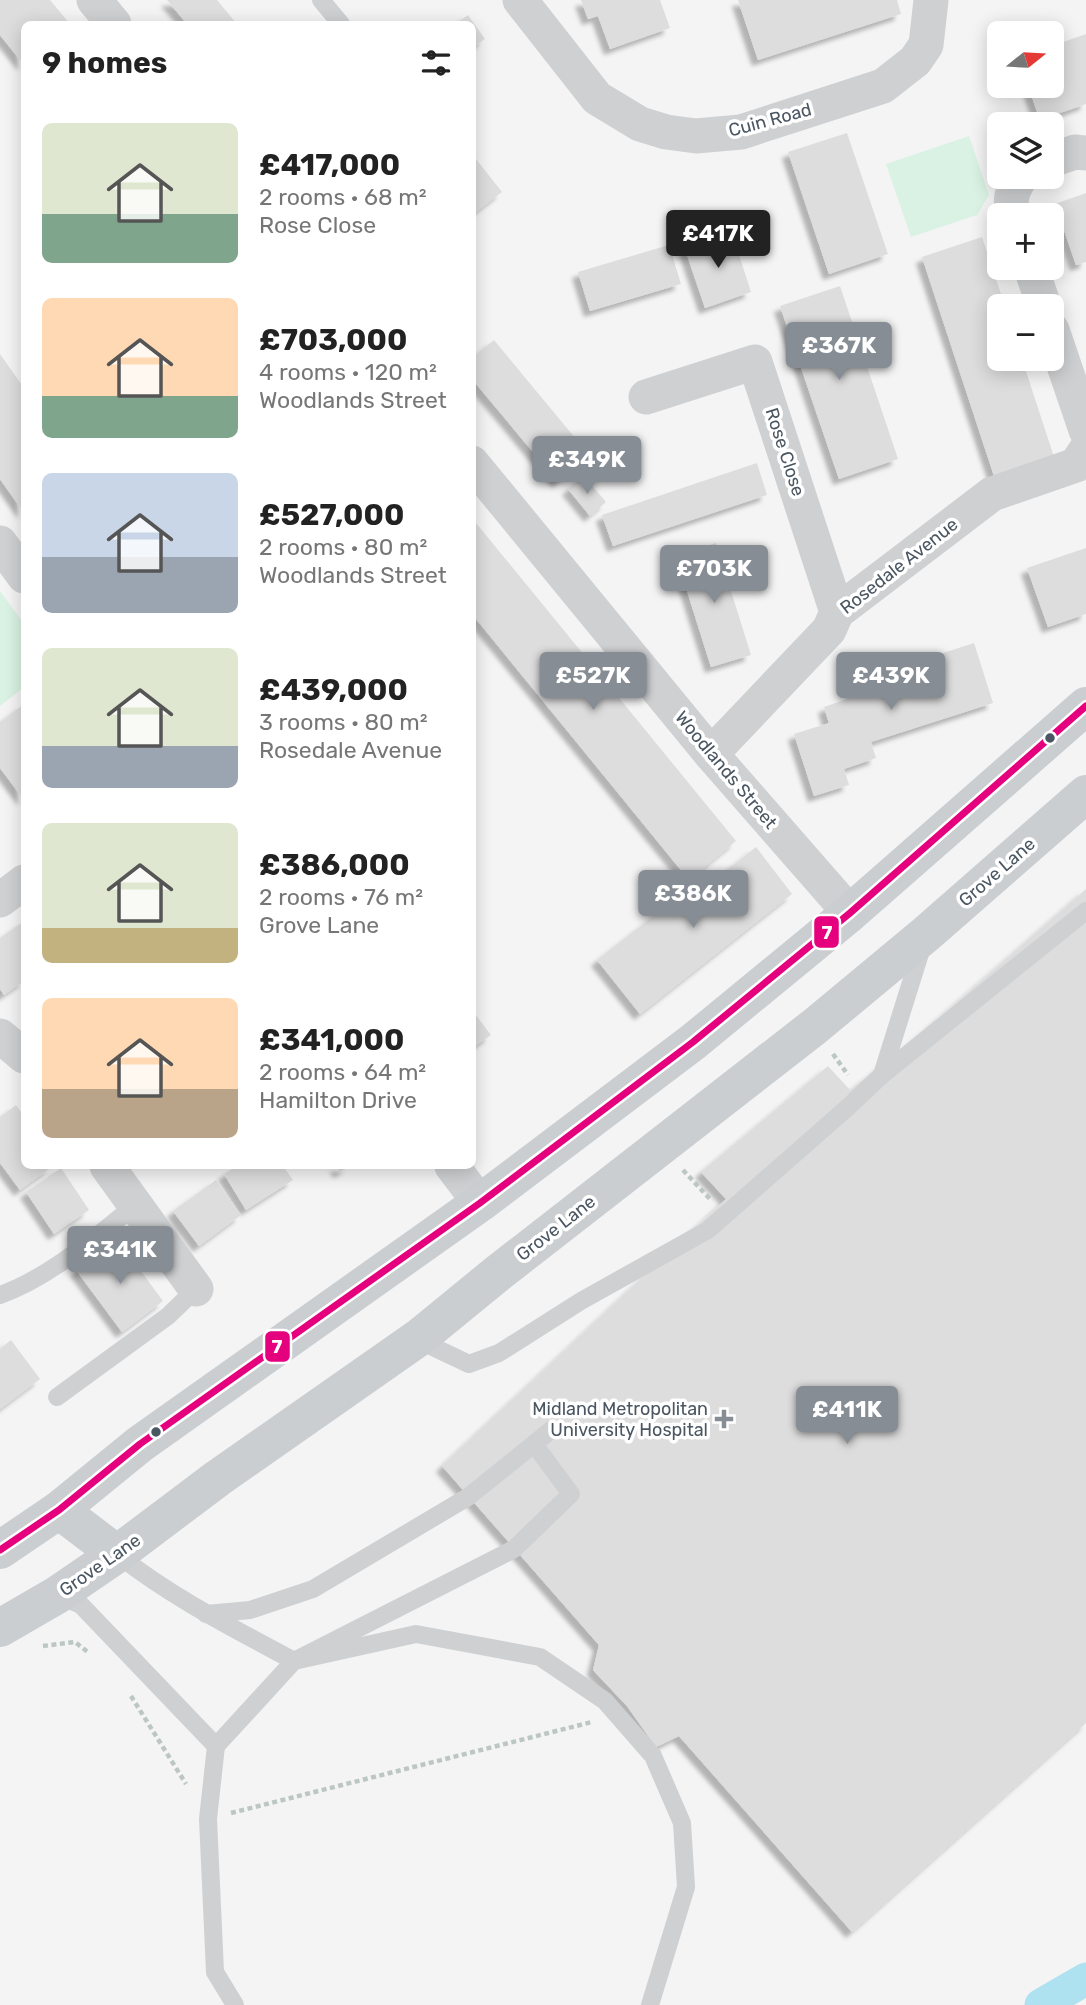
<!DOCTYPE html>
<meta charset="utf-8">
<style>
:root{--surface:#fff;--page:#f6f6f6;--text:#222;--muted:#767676;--accent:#868d94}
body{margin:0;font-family:Rubik,sans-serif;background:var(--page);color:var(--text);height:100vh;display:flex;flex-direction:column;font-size:26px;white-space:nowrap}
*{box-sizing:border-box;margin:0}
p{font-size:23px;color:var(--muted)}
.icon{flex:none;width:38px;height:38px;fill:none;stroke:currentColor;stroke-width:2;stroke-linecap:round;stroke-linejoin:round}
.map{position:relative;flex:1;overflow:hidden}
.details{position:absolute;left:21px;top:21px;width:455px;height:1148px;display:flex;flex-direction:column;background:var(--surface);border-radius:10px;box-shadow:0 4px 18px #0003}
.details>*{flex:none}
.needle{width:46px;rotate:72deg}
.tools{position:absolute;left:987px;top:21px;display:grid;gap:14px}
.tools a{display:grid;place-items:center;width:77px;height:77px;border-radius:10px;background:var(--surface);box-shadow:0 4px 18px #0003;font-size:35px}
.price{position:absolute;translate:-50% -60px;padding:0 16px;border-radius:7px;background:var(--accent);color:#fff;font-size:23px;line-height:46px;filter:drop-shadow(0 2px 4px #0008)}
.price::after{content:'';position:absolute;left:50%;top:42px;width:21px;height:16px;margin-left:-10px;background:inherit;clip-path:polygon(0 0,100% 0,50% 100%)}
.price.active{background:#222;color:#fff}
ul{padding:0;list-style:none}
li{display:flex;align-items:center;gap:21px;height:175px;padding:0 21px}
li span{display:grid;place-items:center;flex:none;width:196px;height:140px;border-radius:10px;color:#555}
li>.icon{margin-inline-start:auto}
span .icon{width:84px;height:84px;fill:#fffc;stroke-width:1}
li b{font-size:30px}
h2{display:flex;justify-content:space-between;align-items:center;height:84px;padding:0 21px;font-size:30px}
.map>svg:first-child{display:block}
.green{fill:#d9f2e3}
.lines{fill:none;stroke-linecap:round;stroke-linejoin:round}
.canal{stroke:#aee2f0;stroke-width:33}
.building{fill:#ddddde;filter:url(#shadow)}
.path{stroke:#bcc7c4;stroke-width:4.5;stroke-dasharray:5 3.5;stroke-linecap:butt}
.service{stroke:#ced0d2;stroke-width:18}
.minor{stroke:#ced0d2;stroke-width:35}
.primary{stroke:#caced1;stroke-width:38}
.bus-1-casing{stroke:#fff;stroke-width:12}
.bus-1{stroke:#e5007d;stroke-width:7}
.bus-dot{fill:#4a5661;stroke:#fff;stroke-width:2.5}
.poi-dot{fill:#868d94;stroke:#fff;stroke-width:2.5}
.labels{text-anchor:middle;stroke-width:7;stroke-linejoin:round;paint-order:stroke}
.street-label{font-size:18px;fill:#4a5661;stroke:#fff}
.poi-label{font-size:18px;fill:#4a5661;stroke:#fff;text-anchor:end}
.line-badge{stroke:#fff;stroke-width:2.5}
.badge-label{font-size:19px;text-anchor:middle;font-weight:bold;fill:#fff}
</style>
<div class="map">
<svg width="1086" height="2005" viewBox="0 0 1086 2005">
<defs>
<filter id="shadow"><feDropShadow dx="-6" dy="6" stdDeviation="2" flood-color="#0004"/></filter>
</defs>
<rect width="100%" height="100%" fill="#f4f4f4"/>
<g class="green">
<path d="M 969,136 L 989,195 L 977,215 L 911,237 L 886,164 Z"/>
<path d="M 0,591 L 24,624 L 24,687 L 0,706 Z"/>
</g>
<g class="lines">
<path class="canal" d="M 1041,2005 L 1086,1979"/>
</g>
<g class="building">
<path d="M 0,0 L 50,0 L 70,24 L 24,24 L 24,65 L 0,35 Z"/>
<path d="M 167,0 L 217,0 L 237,24 L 187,24 Z"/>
<path d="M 581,0 L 660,0 L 670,28 L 610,49 L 598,16 L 588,19 Z"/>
<path d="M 738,0 L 897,0 L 901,14 L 758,60 Z"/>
<path d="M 468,15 L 485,39 L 472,48 L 472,24 L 455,24 Z"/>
<path d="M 1086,34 L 1086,104 L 1040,120 L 1028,86 L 1052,86 L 1052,46 Z"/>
<path d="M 847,133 L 888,254 L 829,274 L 788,152 Z"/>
<path d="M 472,154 L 502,192 L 472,215 Z"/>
<path d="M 1086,193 L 1086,262 L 1076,265 L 1055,204 Z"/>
<path d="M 732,233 L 751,292 L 705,308 L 685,249 Z"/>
<path d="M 982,237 L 1005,306 L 999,306 L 999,359 L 1022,359 L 1054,457 L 994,476 L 922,257 Z"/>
<path d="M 669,245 L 681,284 L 590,311 L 578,272 Z"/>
<path d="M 840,286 L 898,459 L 839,479 L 780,306 Z"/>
<path d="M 494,340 L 590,456 L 558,482 L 472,379 L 472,358 Z"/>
<path d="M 0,354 L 24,388 L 24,513 L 0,479 Z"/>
<path d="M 757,463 L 767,495 L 613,546 L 602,515 Z"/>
<path d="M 584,476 L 606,502 L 590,516 L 568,489 Z"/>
<path d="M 472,518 L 736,841 L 689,880 L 472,614 Z"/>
<path d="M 716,543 L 751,655 L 711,667 L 676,556 Z"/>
<path d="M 1086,548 L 1086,614 L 1048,627 L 1027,568 Z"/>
<path d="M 974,643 L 993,703 L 871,742 L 876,758 L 844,769 L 849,785 L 814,796 L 794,734 L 829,723 L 824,707 L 856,696 L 851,683 Z"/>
<path d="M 24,704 L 24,800 L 0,768 L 0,722 Z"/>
<path d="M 756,847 L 792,894 L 640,1014 L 597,960 L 696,883 L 702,890 Z"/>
<path d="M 1086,889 L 1086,1723 L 852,1932 L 679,1736 L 656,1747 L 627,1706 L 593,1670 L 599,1645 L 442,1466 L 726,1199 L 701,1172 L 828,1066 L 850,1090 L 910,1043 Z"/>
<path d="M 24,921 L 24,981 L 4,995 L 0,989 L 0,938 Z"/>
<path d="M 472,1010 L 491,1035 L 472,1048 Z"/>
<path d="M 16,1105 L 24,1116 L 24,1166 L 53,1166 L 20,1190 L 0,1163 L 0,1117 Z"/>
<path d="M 237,1166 L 283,1166 L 293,1180 L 246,1210 L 224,1174 Z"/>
<path d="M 335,1166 L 350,1166 L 340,1172 Z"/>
<path d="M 61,1168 L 89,1210 L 54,1234 L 26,1192 Z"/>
<path d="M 216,1180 L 241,1215 L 199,1246 L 173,1211 Z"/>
<path d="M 118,1240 L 163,1301 L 122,1332 L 76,1270 Z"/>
<path d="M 11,1340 L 40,1379 L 0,1409 L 0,1349 Z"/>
</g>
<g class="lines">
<g class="path">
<path d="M 833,1054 L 848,1075"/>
<path d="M 683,1170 L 710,1199"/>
<path d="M 43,1646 L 75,1642 L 89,1653"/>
<path d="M 131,1696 L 186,1784"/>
<path d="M 231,1813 L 592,1722"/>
</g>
<g class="service">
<path d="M 321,0 L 341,24"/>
<path d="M 882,1075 L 1086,911"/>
<path d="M 0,1295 C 51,1277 94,1237 136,1205"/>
<path d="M 421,1336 L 431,1346 L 469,1364 L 499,1353 L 581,1301 L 708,1230 L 847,1108 L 882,1075 L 923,944"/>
<path d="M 57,1397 L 168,1316 L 196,1289"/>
<path d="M 534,1444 L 551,1430"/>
<path d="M 117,1554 C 171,1597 233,1628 294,1661 L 416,1634 L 540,1657 L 605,1701 L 653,1756 L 682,1823 L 686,1887 L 650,2005"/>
<path d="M 58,1595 L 81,1605 L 216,1746"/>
<path d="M 206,1614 L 250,1610 L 313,1589 L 468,1497 L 534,1444 L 571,1494 L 514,1549 L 294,1661 L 216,1746 L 208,1819 L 215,1972 L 235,2005"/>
</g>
<g class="minor">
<path d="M 94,0 L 114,24"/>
<path d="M 520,0 L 597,98 L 640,124 L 666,132 L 696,136 L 741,132 L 883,86 L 915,61 L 926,45 L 931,0"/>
<path d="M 1052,160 L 1075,152 L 1086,153"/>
<path d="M 1013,215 C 1009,200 1012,190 1021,177"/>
<path d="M 1031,268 L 1044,306"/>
<path d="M 1052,330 L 1086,430"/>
<path d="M 646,397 L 755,362 L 837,612"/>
<path d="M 472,463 L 711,754 L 850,913"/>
<path d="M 0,543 L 24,576"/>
<path d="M 711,754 L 829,630 L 837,612 L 992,494 L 1076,465 L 1086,450"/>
<path d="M 0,900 L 24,882"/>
<path d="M 0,1036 L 24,1056"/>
<path d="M 107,1166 L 196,1289"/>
<path d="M 452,1166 L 480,1203"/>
</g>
<g class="primary">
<path d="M 59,1510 L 117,1554"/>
<path d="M 0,1550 L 59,1510 L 140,1444 L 480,1203 L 693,1042 L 850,913 L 1086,706"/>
<path d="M 0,1628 L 57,1595 L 117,1554 L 218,1478 L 421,1336 L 498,1273 L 814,1027 L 926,934 L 1086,794"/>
</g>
<g class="bus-1-casing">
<path id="bus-1" d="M 0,1550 L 59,1510 L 140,1444 L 480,1203 L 693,1042 L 850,913 L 1086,706"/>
</g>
<use href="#bus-1" class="bus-1"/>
</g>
<g class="bus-dot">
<circle cx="1050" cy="738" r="6"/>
<circle cx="156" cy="1432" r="6"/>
</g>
<path class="poi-dot" d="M720.5 1408.5h7v7h7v7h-7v7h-7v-7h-7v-7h7z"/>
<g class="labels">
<g class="street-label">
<text transform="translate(770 120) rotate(-15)" y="6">Cuin Road</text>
<text transform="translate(785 452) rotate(72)" y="6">Rose Close</text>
<text transform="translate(899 566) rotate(-38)" y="6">Rosedale Avenue</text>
<text transform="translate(726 770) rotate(50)" y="6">Woodlands Street</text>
<text transform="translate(997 872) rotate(-41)" y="6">Grove Lane</text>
<text transform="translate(556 1228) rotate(-38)" y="6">Grove Lane</text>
<text transform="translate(100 1565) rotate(-35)" y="6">Grove Lane</text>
</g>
<g class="poi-label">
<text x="708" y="1415">Midland Metropolitan<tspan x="708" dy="21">University Hospital</tspan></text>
</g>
</g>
<g class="line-badge">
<rect x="813" y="915" width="27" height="34" rx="7" fill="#e5007d"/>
<rect x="264" y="1330" width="27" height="33" rx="7" fill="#e5007d"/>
</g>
<g class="badge-label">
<text x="827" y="939">7</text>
<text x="277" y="1353">7</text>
</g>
</svg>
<div class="tools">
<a><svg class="needle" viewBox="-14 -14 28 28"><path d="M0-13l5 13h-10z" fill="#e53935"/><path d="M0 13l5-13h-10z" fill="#767676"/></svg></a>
<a><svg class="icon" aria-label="layers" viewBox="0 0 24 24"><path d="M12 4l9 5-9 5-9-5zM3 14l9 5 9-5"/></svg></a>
<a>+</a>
<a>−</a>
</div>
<b class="price active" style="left:718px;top:270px">£417K</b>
<b class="price" style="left:839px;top:382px">£367K</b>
<b class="price" style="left:587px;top:496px">£349K</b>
<b class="price" style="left:714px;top:605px">£703K</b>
<b class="price" style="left:593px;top:712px">£527K</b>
<b class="price" style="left:891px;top:712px">£439K</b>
<b class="price" style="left:693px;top:930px">£386K</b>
<b class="price" style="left:120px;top:1286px">£341K</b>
<b class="price" style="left:847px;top:1446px">£411K</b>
<section class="details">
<h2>9 homes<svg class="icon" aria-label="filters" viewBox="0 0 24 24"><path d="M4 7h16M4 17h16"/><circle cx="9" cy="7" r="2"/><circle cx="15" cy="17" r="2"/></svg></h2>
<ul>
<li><span style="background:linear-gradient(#dfe7d0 65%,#7fa58c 0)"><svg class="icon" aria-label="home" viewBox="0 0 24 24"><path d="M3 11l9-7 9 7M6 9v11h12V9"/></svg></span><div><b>£417,000</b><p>2 rooms · 68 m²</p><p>Rose Close</p></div></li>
<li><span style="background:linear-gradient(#ffd9b3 70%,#7fa58c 0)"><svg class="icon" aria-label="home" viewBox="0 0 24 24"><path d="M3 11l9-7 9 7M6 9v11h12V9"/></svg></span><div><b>£703,000</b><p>4 rooms · 120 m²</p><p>Woodlands Street</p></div></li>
<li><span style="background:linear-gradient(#c9d6e8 60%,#9aa5b1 0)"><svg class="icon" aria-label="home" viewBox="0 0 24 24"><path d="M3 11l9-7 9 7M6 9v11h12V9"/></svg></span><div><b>£527,000</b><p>2 rooms · 80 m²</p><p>Woodlands Street</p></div></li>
<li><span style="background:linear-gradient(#dfe7d0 70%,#9aa5b1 0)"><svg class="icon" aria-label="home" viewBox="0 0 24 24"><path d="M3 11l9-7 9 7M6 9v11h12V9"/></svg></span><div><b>£439,000</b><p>3 rooms · 80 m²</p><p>Rosedale Avenue</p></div></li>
<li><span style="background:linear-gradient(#dfe7d0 75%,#c2b280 0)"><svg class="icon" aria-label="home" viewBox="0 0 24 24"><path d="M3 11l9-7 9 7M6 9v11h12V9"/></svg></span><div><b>£386,000</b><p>2 rooms · 76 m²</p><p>Grove Lane</p></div></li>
<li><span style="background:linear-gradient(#ffd9b3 65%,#b9a48a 0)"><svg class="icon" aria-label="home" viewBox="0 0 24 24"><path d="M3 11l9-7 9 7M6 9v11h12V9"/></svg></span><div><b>£341,000</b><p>2 rooms · 64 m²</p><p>Hamilton Drive</p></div></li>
</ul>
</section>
</div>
